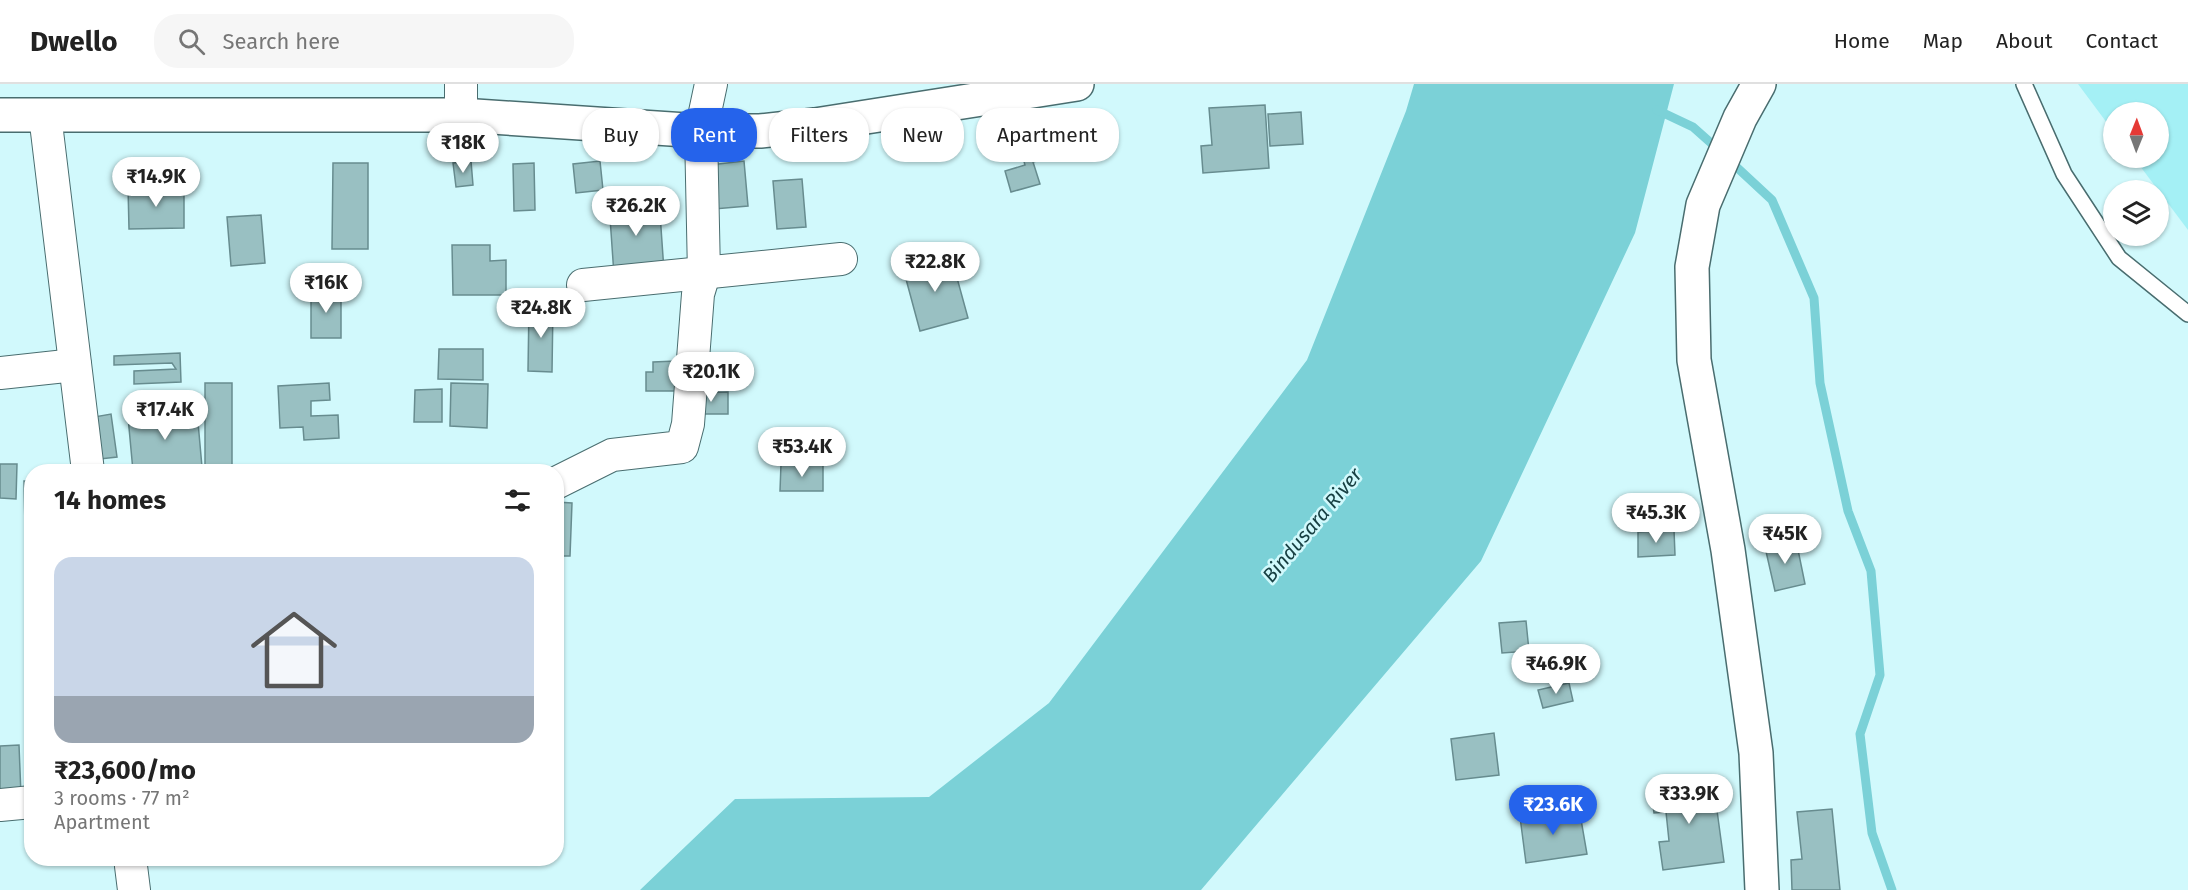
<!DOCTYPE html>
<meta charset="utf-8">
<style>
:root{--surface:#fff;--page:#f6f6f6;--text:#222;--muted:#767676;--line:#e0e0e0;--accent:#2563eb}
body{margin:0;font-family:"Fira Sans",sans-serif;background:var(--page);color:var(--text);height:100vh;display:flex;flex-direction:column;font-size:22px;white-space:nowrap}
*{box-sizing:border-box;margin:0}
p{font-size:20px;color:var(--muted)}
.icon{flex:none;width:33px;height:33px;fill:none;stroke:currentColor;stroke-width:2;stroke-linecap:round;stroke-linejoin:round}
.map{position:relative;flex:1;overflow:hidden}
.panel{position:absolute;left:24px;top:380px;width:540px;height:402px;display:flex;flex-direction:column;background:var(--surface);border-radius:24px;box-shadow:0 2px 4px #0004}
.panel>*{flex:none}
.guide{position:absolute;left:582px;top:24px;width:570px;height:54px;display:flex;gap:12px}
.needle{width:39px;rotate:1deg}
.buttons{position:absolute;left:2103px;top:18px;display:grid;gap:12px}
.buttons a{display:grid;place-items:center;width:66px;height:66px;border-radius:50%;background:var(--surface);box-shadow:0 2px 4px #0004;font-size:30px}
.price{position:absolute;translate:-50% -51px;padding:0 14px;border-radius:21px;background:#fff;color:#222;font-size:20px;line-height:39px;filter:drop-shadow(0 2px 3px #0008)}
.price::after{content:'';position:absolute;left:50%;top:36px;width:18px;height:14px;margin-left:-9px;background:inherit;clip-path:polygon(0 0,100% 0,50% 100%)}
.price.current{background:var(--accent);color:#fff}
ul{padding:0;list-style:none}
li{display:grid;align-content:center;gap:12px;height:318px;padding:0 30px}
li+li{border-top:2px solid var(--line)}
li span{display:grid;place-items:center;height:186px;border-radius:18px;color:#555}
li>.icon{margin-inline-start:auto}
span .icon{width:108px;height:108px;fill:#fffc;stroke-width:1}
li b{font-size:26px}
h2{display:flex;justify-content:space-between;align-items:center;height:72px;padding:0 30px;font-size:26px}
.pill{padding:0 21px;border-radius:24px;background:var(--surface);box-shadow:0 2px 4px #0004;font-size:21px;line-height:54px}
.pill.current{background:var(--accent);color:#fff}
header{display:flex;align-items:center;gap:36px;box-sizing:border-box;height:84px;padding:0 30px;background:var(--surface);border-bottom:2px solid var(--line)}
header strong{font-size:28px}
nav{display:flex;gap:33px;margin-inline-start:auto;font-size:21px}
.search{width:420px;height:54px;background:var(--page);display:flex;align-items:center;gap:15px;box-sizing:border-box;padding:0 21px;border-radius:24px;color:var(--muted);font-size:22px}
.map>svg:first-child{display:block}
.green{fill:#a4f0f5}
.water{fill:#7bd1d7}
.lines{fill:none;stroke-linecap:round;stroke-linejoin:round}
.stream{stroke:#7bd1d7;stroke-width:9}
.building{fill:#99c0c2;stroke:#678c8f;stroke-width:1.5}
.lane-casing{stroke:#496d6f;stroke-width:18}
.street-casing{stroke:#496d6f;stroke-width:34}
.secondary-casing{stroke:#496d6f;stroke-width:36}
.primary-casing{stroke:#496d6f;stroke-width:36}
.lane{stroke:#fff;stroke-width:15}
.street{stroke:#fff;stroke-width:32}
.secondary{stroke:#fff;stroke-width:33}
.primary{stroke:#fff;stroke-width:33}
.labels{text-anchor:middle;stroke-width:5;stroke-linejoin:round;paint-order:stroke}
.water-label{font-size:20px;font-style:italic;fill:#184043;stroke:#d1f9fc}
</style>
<header>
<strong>Dwello</strong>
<div class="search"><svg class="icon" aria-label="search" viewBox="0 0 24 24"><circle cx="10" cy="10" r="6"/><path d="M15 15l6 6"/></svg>Search here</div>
<nav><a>Home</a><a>Map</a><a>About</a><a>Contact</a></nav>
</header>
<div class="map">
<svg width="2188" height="806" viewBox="0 0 2188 806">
<rect width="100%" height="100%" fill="#d1f9fc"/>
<path class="green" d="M 2078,0 L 2188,0 L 2188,146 L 2134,74 L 2158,74 L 2158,28 L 2114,28 L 2113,47 Z"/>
<path class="water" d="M 1414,0 L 1674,0 L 1635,149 L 1481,477 L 1201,806 L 640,806 L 735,715 L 929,713 L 1049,619 L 1307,276 L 1406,27 Z"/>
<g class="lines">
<g class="stream">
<path d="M 1657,26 L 1693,43 L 1720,67"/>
<path d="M 1730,77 L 1772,116 L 1814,214 L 1820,299 L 1848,427 L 1871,487 L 1880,591 L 1860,650 L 1872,749 L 1892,806"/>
</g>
</g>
<g class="building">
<path d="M 1265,21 L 1269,84 L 1203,89 L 1201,62 L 1212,61 L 1209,24 Z"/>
<path d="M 1301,28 L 1303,60 L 1270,62 L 1268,30 Z"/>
<path d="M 1056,38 L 1065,69 L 1033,78 L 1040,100 L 1011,108 L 1005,87 L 1025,81 L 1016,49 Z"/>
<path d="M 471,77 L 473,101 L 456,103 L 453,79 Z"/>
<path d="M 600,77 L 603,106 L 576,109 L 573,80 Z"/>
<path d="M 744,77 L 748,122 L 714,125 L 710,81 Z"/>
<path d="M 333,79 L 368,79 L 368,165 L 332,165 Z"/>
<path d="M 534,79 L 535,126 L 514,127 L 513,80 Z"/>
<path d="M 802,95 L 806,143 L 777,145 L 773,97 Z"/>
<path d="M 128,103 L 184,103 L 184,144 L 129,145 Z"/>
<path d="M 659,115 L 664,187 L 614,191 L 609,119 Z"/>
<path d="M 261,131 L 265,179 L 231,182 L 227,133 Z"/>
<path d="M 452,161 L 490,161 L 490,177 L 506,176 L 506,211 L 453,211 Z"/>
<path d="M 951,172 L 968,234 L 920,247 L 903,184 Z"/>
<rect x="311" y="205" width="30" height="49"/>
<path d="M 529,222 L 553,222 L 552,288 L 528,287 Z"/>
<path d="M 439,265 L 483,265 L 483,296 L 438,295 Z"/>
<path d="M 180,269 L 181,298 L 134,300 L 134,287 L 176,285 L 172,279 L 114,281 L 114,272 Z"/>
<path d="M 676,277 L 676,307 L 646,307 L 646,288 L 653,288 L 653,278 Z"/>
<rect x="205" y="299" width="27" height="85"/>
<path d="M 329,299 L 330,316 L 311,317 L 311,332 L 338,331 L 339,354 L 304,356 L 303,343 L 280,344 L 278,302 Z"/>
<path d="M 451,299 L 488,300 L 487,344 L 450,342 Z"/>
<path d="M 442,305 L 442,338 L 414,338 L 415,306 Z"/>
<path d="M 728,308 L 728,330 L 694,330 L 694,309 Z"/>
<path d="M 197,327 L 202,383 L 133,387 L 128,333 Z"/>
<path d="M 111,330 L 117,373 L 100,375 L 94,333 Z"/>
<path d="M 0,380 L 17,380 L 16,415 L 0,414 Z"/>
<path d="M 781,380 L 823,381 L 823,407 L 780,407 Z"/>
<path d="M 24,397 L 32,397 L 32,443 L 25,443 Z"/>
<path d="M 556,418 L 572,419 L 570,472 L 556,472 Z"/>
<path d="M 1674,446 L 1675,471 L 1638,473 L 1638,448 Z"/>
<path d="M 1796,456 L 1805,500 L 1775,507 L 1765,463 Z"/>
<path d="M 1526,537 L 1529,567 L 1502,569 L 1499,539 Z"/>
<path d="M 1569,599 L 1573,617 L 1543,624 L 1538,606 Z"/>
<path d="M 1494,649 L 1499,691 L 1456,696 L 1451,655 Z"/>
<path d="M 19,661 L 21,711 L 0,711 L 0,662 Z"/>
<path d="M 1713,697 L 1724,778 L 1663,786 L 1659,758 L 1669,757 L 1666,728 L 1654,729 L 1651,705 Z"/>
<path d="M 1579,724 L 1587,770 L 1526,779 L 1520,733 Z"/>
<path d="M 1832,725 L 1840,806 L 1792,806 L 1791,776 L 1802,775 L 1797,728 Z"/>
</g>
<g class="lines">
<g class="lane-casing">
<path id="lane" d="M 2024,0 L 2064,90 L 2119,174 L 2188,230"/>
</g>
<g class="street-casing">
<g id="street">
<path d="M 461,0 L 461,31"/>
<path d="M 45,31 L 88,387"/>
<path d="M 583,201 L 841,175"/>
<path d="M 0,289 L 75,281"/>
<path d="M 556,399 L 612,371 L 682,363 L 688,340 L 698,210 L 704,190 L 701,47 L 711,0"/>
<path d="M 0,721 L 32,718"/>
<path d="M 130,774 L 134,806"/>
</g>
</g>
<g class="secondary-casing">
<path id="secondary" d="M 0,31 L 461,31 L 701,47 L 760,47 L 815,41 L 1077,0"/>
</g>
<g class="primary-casing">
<path id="primary" d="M 1759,0 L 1740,34 L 1703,121 L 1692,183 L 1694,276 L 1728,466 L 1756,669 L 1762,806"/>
</g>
<use href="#lane" class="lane"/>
<use href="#street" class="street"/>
<use href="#secondary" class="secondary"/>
<use href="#primary" class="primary"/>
</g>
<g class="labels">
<g class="water-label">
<text transform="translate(1312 441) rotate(-50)" y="7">Bindusara River</text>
</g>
</g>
</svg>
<div class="buttons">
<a><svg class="needle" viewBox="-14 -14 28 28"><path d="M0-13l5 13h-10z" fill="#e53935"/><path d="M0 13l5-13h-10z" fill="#767676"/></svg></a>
<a><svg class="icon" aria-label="layers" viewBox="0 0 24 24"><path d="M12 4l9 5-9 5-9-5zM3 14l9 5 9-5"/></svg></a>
</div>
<b class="price" style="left:463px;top:90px">₹18K</b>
<b class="price" style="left:156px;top:124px">₹14.9K</b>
<b class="price" style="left:636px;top:153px">₹26.2K</b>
<b class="price" style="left:935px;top:209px">₹22.8K</b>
<b class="price" style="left:326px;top:230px">₹16K</b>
<b class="price" style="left:541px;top:255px">₹24.8K</b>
<b class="price" style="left:711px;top:319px">₹20.1K</b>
<b class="price" style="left:165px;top:357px">₹17.4K</b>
<b class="price" style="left:802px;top:394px">₹53.4K</b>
<b class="price" style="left:1656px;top:460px">₹45.3K</b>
<b class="price" style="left:1785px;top:481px">₹45K</b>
<b class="price" style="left:1556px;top:611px">₹46.9K</b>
<b class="price" style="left:1689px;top:741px">₹33.9K</b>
<b class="price current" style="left:1553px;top:752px">₹23.6K</b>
<div class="guide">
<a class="pill">Buy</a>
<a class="pill current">Rent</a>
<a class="pill">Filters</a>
<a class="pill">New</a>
<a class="pill">Apartment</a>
</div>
<section class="panel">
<h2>14 homes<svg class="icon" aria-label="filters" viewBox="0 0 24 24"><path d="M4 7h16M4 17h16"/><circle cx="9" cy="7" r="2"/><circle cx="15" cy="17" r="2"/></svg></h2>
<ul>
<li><span style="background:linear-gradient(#c9d6e8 75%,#9aa5b1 0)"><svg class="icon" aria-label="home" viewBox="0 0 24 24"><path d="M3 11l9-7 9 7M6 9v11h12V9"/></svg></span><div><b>₹23,600/mo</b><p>3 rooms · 77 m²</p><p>Apartment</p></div></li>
</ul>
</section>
</div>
